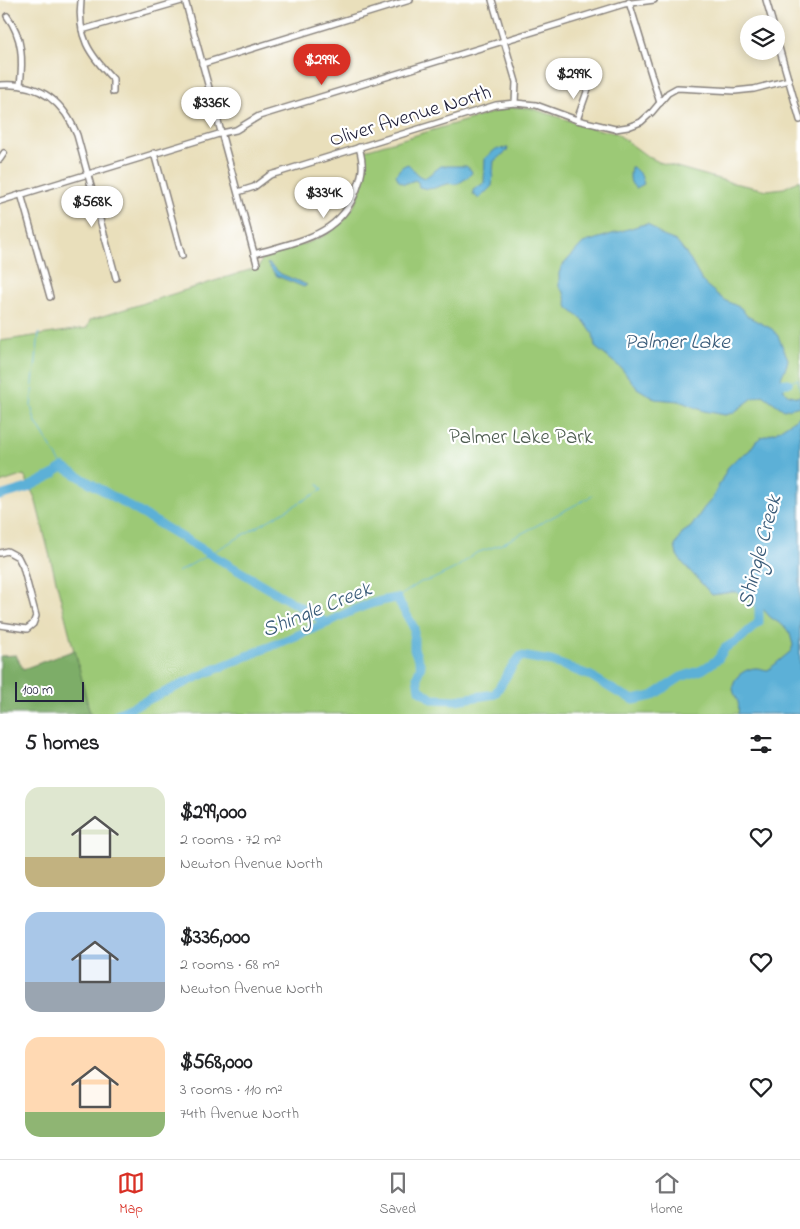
<!DOCTYPE html>
<meta charset="utf-8">
<style>
:root{--surface:#fff;--page:#f2f2f2;--text:#202124;--muted:#757577;--line:#e0e0e0;--accent:#d93025}
body{margin:0;font-family:"Indie Flower",sans-serif;background:var(--page);color:var(--text);height:100vh;display:flex;flex-direction:column;font-size:19px;white-space:nowrap}
*{box-sizing:border-box;margin:0}
p{font-size:16px;color:var(--muted)}
.icon{flex:none;width:28px;height:28px;fill:none;stroke:currentColor;stroke-width:2;stroke-linecap:round;stroke-linejoin:round}
.map{position:relative;height:714px;overflow:hidden}
.details{display:flex;flex-direction:column;background:var(--surface);flex:1}
.details>*{flex:none}
.controls{position:absolute;left:740px;top:15px;display:grid;gap:10px}
.controls a{display:grid;place-items:center;width:45px;height:45px;border-radius:50%;background:var(--surface);box-shadow:0 2px 12px #0003;font-size:25px}
.scale{position:absolute;left:15px;bottom:12px;width:69px;box-sizing:border-box;padding-left:5px;border:2px solid #22223b;border-top:0;font-size:14px;line-height:18px;white-space:nowrap;color:#22223b;-webkit-text-stroke:4px #fff;paint-order:stroke}
.price{position:absolute;translate:-50% -42px;padding:0 11px;border-radius:18px;background:#fff;color:#222;font-size:16px;line-height:32px;filter:drop-shadow(0 1px 2px #0008)}
.price::after{content:'';position:absolute;left:50%;top:30px;width:15px;height:11px;margin-left:-8px;background:inherit;clip-path:polygon(0 0,100% 0,50% 100%)}
.price.on{background:var(--accent);color:#fff}
ul{padding:0;list-style:none}
li{display:flex;align-items:center;gap:15px;height:125px;padding:0 25px}
li span{display:grid;place-items:center;flex:none;width:140px;height:100px;border-radius:15px;color:#555}
li>.icon{margin-inline-start:auto}
span .icon{width:60px;height:60px;fill:#fffc;stroke-width:1}
li b{font-size:21px}
h2{display:flex;justify-content:space-between;align-items:center;height:60px;padding:0 25px;font-size:21px}
.dock{display:flex;justify-content:space-around;align-items:center;height:70px;border-top:1px solid var(--line);background:var(--surface);font-size:14px;color:var(--muted)}
.dock a{display:grid;justify-items:center;gap:2px}
.dock .on{color:var(--accent)}
.map>svg:first-child{display:block}
.green{fill:#9cc976;stroke:#5f7658}
.forest{fill:#7dad67;stroke:#506851}
.water{fill:#5bb0d7;stroke:#3e6989}
.lines{fill:none;stroke-linecap:round;stroke-linejoin:round}
.stream{stroke:#5bb0d7;stroke-width:1}
.river{stroke:#5bb0d7;stroke-width:9}
.minor-casing{stroke:#86807b;stroke-width:8}
.minor{stroke:#fff;stroke-width:5}
.labels{text-anchor:middle;stroke-width:4.5;stroke-linejoin:round;paint-order:stroke}
.street-label{font-size:21px;fill:#22223b;stroke:#fff}
.park-label{font-size:21px;fill:#4d5c50;stroke:#fff}
.water-label{font-size:22px;font-style:italic;fill:#395b79;stroke:#fff}
</style>
<div class="map">
<svg width="800" height="714" viewBox="0 0 800 714">
<rect width="100%" height="100%" fill="#fff"/>
<filter id="ink" filterUnits="userSpaceOnUse"><feTurbulence type="fractalNoise" baseFrequency=".02" numOctaves="2"/><feDisplacementMap in="SourceGraphic" scale="10" xChannelSelector="R" yChannelSelector="G"/><feConvolveMatrix kernelMatrix="1 2 1 2 8 2 1 2 1" color-interpolation-filters="sRGB"/></filter>
<filter id="wash" filterUnits="userSpaceOnUse"><feTurbulence type="fractalNoise" baseFrequency=".0096" numOctaves="4" result="noise"/><feDisplacementMap in="SourceGraphic" scale="20" xChannelSelector="R" yChannelSelector="G"/><feGaussianBlur stdDeviation="1.12" result="paint"/><feColorMatrix in="noise" values="0 0 0 0 0 0 0 0 0 0 0 0 0 0 0 0 0 1.4 0 .05"/><feComposite in="paint" operator="in"/></filter>
<g filter="url(#wash)">
<rect width="100%" height="100%" fill="#e9dfbb"/>
<path class="green" d="M 512,107 L 530,108 L 596,129 L 616,133 L 647,156 L 659,162 L 733,183 L 767,190 L 784,188 L 800,180 L 800,714 L 90,714 L 35,498 L 24,475 L 0,483 L 0,341 L 87,328 L 90,320 L 259,267 L 263,256 C 306,243 344,239 360,192 C 365,177 367,166 365,150 Z"/>
<path class="forest" d="M 75,650 L 90,714 L 0,714 L 0,656 L 16,655 L 23,669 Z"/>
<g class="water">
<path d="M 508,148 L 507,151 L 494,161 L 492,186 L 479,199 L 473,194 L 473,190 L 484,183 L 485,158 L 496,149 Z"/>
<path d="M 408,164 C 415,170 415,176 425,178 L 441,166 L 466,166 L 471,170 L 472,173 C 467,178 461,183 455,184 C 451,184 451,183 447,184 C 433,187 435,191 419,187 L 418,182 L 415,180 L 404,184 L 399,181 L 396,175 C 399,169 402,166 408,164 Z"/>
<path d="M 631,167 L 633,167 L 641,175 L 644,184 L 636,188 C 628,183 630,175 631,167 Z"/>
<path d="M 648,224 L 663,236 L 676,241 L 688,256 L 702,281 L 707,286 L 724,300 L 741,308 L 747,316 L 772,329 L 778,336 L 788,359 C 786,375 774,377 787,394 L 798,397 L 800,395 L 800,406 L 784,410 L 763,395 L 753,398 L 733,413 L 725,415 L 704,411 L 679,401 L 655,399 L 637,388 L 621,368 L 595,347 L 593,334 L 584,321 L 568,308 L 564,293 L 559,287 L 559,273 L 562,266 L 583,243 L 641,225 Z"/>
<path d="M 268,263 L 281,274 L 307,285 L 304,287 L 277,276 L 267,264 Z"/>
<path d="M 800,416 L 800,714 L 738,714 C 741,699 733,697 733,687 C 733,676 747,668 756,668 C 760,668 765,670 768,670 L 791,651 L 793,645 L 790,634 L 785,627 L 770,617 L 756,601 L 751,597 L 741,596 L 737,592 L 732,592 L 712,595 L 681,561 L 677,555 L 675,546 L 682,533 L 691,527 L 704,508 L 712,499 L 728,467 L 736,459 L 749,451 L 756,441 L 762,437 L 776,432 Z"/>
</g>
<g class="lines">
<g class="stream">
<path d="M 35,369 L 39,333"/>
<path d="M 34,372 L 31,406 L 35,421 L 63,467"/>
<path d="M 788,383 L 798,379 L 800,390"/>
<path d="M 178,572 L 322,490 L 318,484"/>
<path d="M 397,598 L 421,582 L 431,580 L 456,568 L 476,553 L 500,545 L 592,496"/>
</g>
<g class="river">
<path d="M 770,382 L 774,384 L 788,383"/>
<path d="M 58,470 L 63,467 L 327,623"/>
<path d="M 0,496 L 27,488 L 54,474"/>
<path d="M 117,714 L 211,671 L 327,623 C 349,611 372,601 397,598 L 414,628 L 414,649 L 421,666 L 417,676 L 419,689 L 432,699 L 456,700 L 495,694 L 513,665 L 521,656 L 551,661 L 591,676 L 617,692 L 634,700 L 652,696 L 681,677 L 702,670 L 718,659 L 725,648 L 740,639 L 759,622 L 759,605 L 762,594"/>
</g>
</g>
</g>
<g filter="url(#ink)">
<g class="lines">
<g class="minor-casing">
<g id="minor">
<path d="M 81,0 C 77,37 89,54 113,79 L 113,92"/>
<path d="M 185,0 L 257,264"/>
<path d="M 492,0 L 516,82 L 515,103"/>
<path d="M 766,0 L 773,24"/>
<path d="M 629,2 L 660,103"/>
<path d="M 7,16 C 23,37 23,61 20,85"/>
<path d="M 82,30 L 185,0"/>
<path d="M 776,37 L 800,120"/>
<path d="M 202,64 L 410,0"/>
<path d="M 0,85 C 38,82 63,100 77,135 L 116,278"/>
<path d="M 577,120 L 589,86"/>
<path d="M 154,153 L 182,256"/>
<path d="M 0,159 L 4,153"/>
<path d="M 238,192 L 254,187 L 270,175 L 277,173 L 496,105 L 515,103 L 536,105 L 577,120 L 615,129 L 628,127 L 641,122 L 652,112 L 668,93 L 677,88 L 735,91 L 754,89 L 789,80"/>
<path d="M 21,194 L 50,297"/>
<path d="M 0,201 L 222,133 L 236,130 L 259,116 L 624,4 L 654,0"/>
<path d="M 254,254 C 297,241 340,237 357,189 C 363,172 364,165 359,147"/>
<path d="M 0,553 L 7,551 L 18,557 L 23,567 L 36,616 L 33,624 L 27,629 L 0,625"/>
</g>
</g>
<use href="#minor" class="minor"/>
</g>
</g>
<g class="labels">
<g class="street-label">
<text transform="translate(410 115) rotate(-17)" y="7">Oliver Avenue North</text>
</g>
<g class="park-label">
<text x="521" y="443">Palmer Lake Park</text>
</g>
<g class="water-label">
<text x="677" y="348">Palmer Lake</text>
<text transform="translate(758 551) rotate(-75)" y="8">Shingle Creek</text>
<text transform="translate(316 608) rotate(-22)" y="8">Shingle Creek</text>
</g>
</g>
</svg>
<div class="controls">
<a><svg class="icon" aria-label="layers" viewBox="0 0 24 24"><path d="M12 4l9 5-9 5-9-5zM3 14l9 5 9-5"/></svg></a>
</div>
<div class="scale">100 m</div>
<b class="price on" style="left:322px;top:86px">$299K</b>
<b class="price" style="left:574px;top:100px">$299K</b>
<b class="price" style="left:211px;top:129px">$336K</b>
<b class="price" style="left:324px;top:219px">$334K</b>
<b class="price" style="left:92px;top:228px">$568K</b>
</div>
<section class="details">
<h2>5 homes<svg class="icon" aria-label="filters" viewBox="0 0 24 24"><path d="M4 7h16M4 17h16"/><circle cx="9" cy="7" r="2"/><circle cx="15" cy="17" r="2"/></svg></h2>
<ul>
<li><span style="background:linear-gradient(#dfe7d0 70%,#c2b280 0)"><svg class="icon" aria-label="home" viewBox="0 0 24 24"><path d="M3 11l9-7 9 7M6 9v11h12V9"/></svg></span><div><b>$299,000</b><p>2 rooms · 72 m²</p><p>Newton Avenue North</p></div><svg class="icon" aria-label="heart" viewBox="0 0 24 24"><path d="M12 20l-8-8c-3-5 5-10 8-4 3-6 11-1 8 4z"/></svg></li>
<li><span style="background:linear-gradient(#a9c7e8 70%,#9aa5b1 0)"><svg class="icon" aria-label="home" viewBox="0 0 24 24"><path d="M3 11l9-7 9 7M6 9v11h12V9"/></svg></span><div><b>$336,000</b><p>2 rooms · 68 m²</p><p>Newton Avenue North</p></div><svg class="icon" aria-label="heart" viewBox="0 0 24 24"><path d="M12 20l-8-8c-3-5 5-10 8-4 3-6 11-1 8 4z"/></svg></li>
<li><span style="background:linear-gradient(#ffd9b3 75%,#8fb573 0)"><svg class="icon" aria-label="home" viewBox="0 0 24 24"><path d="M3 11l9-7 9 7M6 9v11h12V9"/></svg></span><div><b>$568,000</b><p>3 rooms · 110 m²</p><p>74th Avenue North</p></div><svg class="icon" aria-label="heart" viewBox="0 0 24 24"><path d="M12 20l-8-8c-3-5 5-10 8-4 3-6 11-1 8 4z"/></svg></li>
</ul>
</section>
<nav class="dock">
<a class="on"><svg class="icon" aria-label="map" viewBox="0 0 24 24"><path d="M3 6l6-2 6 2 6-2v14l-6 2-6-2-6 2zM9 4v14M15 6v14"/></svg>Map</a>
<a><svg class="icon" aria-label="saved" viewBox="0 0 24 24"><path d="M7 4h10v16l-5-4-5 4z"/></svg>Saved</a>
<a><svg class="icon" aria-label="home" viewBox="0 0 24 24"><path d="M3 11l9-7 9 7M6 9v11h12V9"/></svg>Home</a>
</nav>
